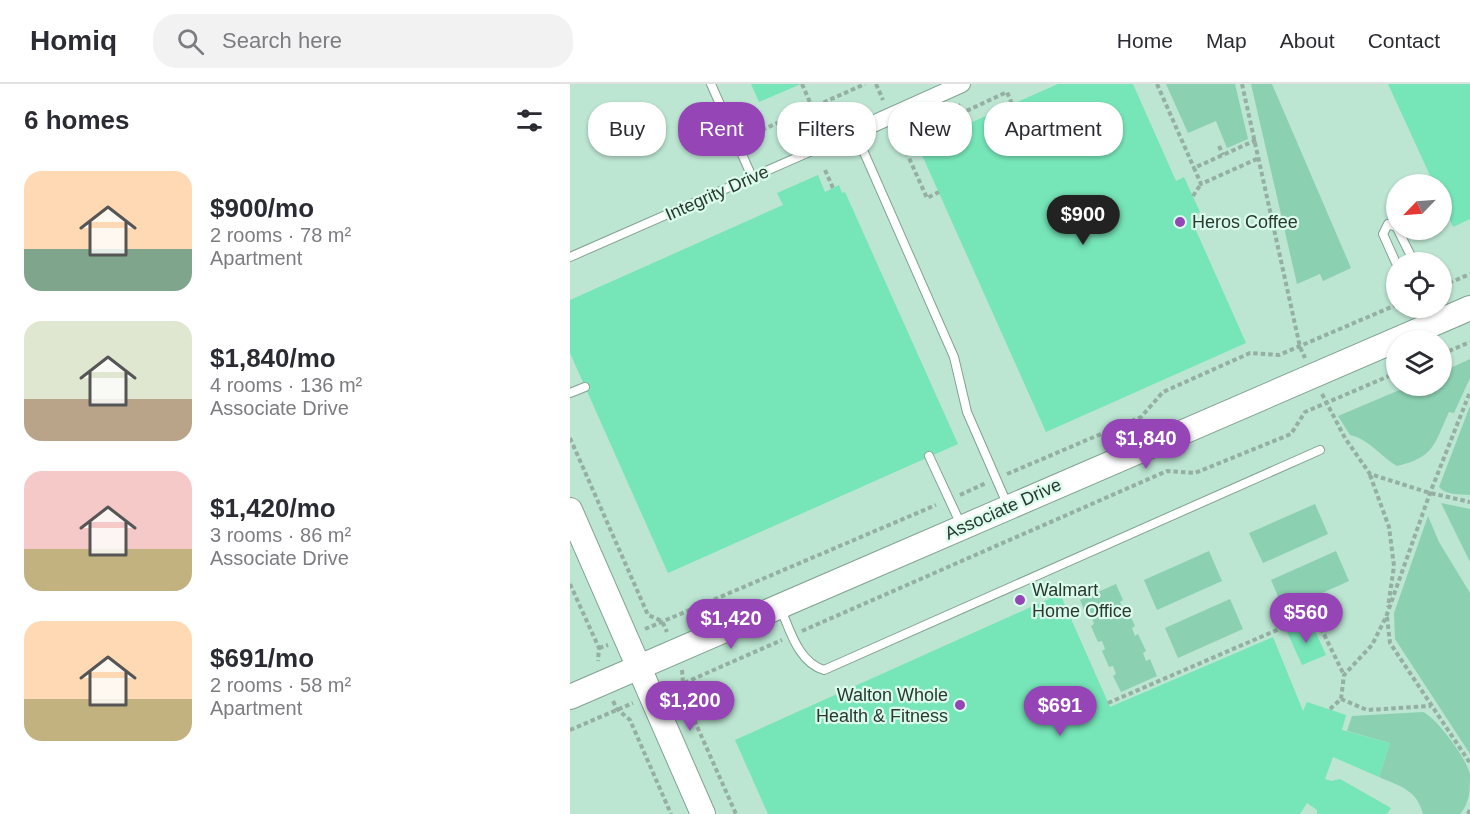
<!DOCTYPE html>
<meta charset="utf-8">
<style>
:root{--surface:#fff;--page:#f2f2f3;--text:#2b2b33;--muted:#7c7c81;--line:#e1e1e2;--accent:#9545b5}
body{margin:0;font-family:Arial,sans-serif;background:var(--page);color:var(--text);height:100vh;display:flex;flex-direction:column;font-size:22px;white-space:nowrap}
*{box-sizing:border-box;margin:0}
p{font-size:20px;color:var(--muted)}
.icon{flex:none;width:33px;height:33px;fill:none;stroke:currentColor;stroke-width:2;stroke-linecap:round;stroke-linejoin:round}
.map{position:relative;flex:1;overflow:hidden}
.side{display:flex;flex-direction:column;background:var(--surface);width:570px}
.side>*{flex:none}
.guide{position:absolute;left:18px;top:18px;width:570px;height:54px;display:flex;gap:12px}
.needle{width:39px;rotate:245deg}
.controls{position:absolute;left:816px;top:90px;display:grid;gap:12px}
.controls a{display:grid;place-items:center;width:66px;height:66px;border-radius:50%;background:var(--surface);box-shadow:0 2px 4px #0004;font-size:30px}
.price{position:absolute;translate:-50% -51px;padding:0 14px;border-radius:21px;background:var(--accent);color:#fff;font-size:20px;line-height:39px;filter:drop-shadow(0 2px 3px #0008)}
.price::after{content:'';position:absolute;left:50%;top:36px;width:18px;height:14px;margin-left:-9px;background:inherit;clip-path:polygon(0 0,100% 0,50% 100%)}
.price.current{background:#222;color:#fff}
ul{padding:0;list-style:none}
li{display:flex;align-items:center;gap:18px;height:150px;padding:0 24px}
li span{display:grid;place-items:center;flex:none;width:168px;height:120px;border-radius:18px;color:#555}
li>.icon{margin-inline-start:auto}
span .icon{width:72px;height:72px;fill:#fffc;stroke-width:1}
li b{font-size:26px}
h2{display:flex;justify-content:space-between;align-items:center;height:72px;padding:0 24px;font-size:26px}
.chip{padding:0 21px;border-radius:24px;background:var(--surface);box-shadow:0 2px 4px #0004;font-size:21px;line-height:54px}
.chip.current{background:var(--accent);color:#fff}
header{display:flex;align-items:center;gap:36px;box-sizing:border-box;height:84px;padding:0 30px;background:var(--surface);border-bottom:2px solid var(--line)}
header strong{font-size:28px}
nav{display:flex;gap:33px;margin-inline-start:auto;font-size:21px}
.search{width:420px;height:54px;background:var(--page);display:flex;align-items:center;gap:15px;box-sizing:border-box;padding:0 21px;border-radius:24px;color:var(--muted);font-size:22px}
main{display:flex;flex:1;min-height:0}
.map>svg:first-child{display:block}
.built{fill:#bce5d2;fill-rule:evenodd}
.green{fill:#8cd0b2}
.building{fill:#76e5b8}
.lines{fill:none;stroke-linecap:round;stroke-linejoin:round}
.lane-casing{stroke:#83a293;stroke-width:10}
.street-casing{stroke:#83a293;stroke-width:18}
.secondary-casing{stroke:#83a293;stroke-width:26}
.path{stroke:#95afa2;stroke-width:4;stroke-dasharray:4.5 3;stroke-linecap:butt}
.lane{stroke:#fff;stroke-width:8}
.street{stroke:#fff;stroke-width:16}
.secondary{stroke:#fff;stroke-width:24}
.poi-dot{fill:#9545b5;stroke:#dafcec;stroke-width:2}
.labels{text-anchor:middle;stroke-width:4.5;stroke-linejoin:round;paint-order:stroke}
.street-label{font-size:18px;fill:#2b3832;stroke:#dafcec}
.poi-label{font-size:18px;fill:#2b3832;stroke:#dafcec;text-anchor:start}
</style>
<header>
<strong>Homiq</strong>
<div class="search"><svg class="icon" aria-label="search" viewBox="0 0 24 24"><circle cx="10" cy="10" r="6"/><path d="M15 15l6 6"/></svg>Search here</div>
<nav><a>Home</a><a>Map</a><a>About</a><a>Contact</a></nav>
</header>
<main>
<section class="side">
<h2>6 homes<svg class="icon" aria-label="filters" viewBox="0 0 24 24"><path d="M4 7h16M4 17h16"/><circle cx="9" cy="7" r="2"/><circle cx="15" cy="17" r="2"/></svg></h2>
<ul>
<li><span style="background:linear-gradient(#ffd9b3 65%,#7fa58c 0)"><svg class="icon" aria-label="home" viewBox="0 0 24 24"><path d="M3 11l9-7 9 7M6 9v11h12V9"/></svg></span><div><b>$900/mo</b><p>2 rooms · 78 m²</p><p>Apartment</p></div></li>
<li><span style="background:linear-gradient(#dfe7d0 65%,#b9a48a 0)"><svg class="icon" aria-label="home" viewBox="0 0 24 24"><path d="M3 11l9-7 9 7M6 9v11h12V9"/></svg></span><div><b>$1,840/mo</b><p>4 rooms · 136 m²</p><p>Associate Drive</p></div></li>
<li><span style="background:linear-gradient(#f6c9c9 65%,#c2b280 0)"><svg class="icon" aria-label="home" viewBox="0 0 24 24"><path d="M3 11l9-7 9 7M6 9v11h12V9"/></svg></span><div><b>$1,420/mo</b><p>3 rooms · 86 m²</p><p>Associate Drive</p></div></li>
<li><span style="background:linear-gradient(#ffd9b3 65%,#c2b280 0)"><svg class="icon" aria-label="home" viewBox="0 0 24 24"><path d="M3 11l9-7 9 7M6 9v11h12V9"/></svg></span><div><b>$691/mo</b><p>2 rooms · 58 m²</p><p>Apartment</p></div></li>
</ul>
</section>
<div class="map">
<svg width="900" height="730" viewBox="0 0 900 730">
<rect width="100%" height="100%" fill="#cdeede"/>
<path class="built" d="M 0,0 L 900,0 L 900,730 L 0,730 ZM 826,100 L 872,100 L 872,146 L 826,146 ZM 826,178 L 872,178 L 872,224 L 826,224 ZM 826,256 L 872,256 L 872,302 L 826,302 Z"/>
<g class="green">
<path d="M 596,0 L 665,0 L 678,55 L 657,64 L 646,37 L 618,49 Z"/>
<path d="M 681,0 L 702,0 L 781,184 L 753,197 L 750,190 L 727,200 Z"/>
<path d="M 900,275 L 900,294 L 884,329 L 879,328 C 864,360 865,373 827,382 C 810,372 799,355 780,351 L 768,332 L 839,302 L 872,302 L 872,288 Z"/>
<path d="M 900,322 L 900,411 C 890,410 875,411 869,403 Z"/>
<path d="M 871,419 L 900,425 L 900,478 Z"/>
<path d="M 745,420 L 758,450 L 693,479 L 679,449 Z"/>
<path d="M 858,432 L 869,458 L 900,509 L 900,670 L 825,555 L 824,529 Z"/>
<path d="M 639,467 L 652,497 L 587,526 L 574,496 Z"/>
<path d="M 766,467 L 779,497 L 714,526 L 701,496 Z"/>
<path d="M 546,500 L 553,516 L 550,518 L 554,527 L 557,525 L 565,542 L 562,544 L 565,552 L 568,550 L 576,567 L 573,569 L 576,577 L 580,575 L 587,592 L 551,608 L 543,592 L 546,590 L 543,582 L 539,583 L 532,567 L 535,565 L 532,557 L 528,558 L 521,542 L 524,540 L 521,531 L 517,533 L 510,516 Z"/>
<path d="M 660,515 L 673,545 L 608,574 L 595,544 Z"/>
<path d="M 853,628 C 866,633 898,676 900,691 C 900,705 900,719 890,730 L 853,730 C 847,706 830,702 809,693 L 820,659 L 777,647 L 782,632 Z"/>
</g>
<g class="building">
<path d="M 181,0 L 231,0 L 189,18 Z"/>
<path d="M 488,0 L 563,0 L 606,97 L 614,93 L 630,128 L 620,133 L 676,259 L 476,348 L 348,62 Z"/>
<path d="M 818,0 L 900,0 L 900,135 L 883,143 L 872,118 L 872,100 L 864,100 Z"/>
<path d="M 248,91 L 255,108 L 269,101 L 272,109 L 275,108 L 388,360 L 98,489 L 0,269 L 0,216 L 213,121 L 207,109 Z"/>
<path d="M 490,510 L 540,623 L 703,553 L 733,627 L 737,618 L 776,631 L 772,646 L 820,659 L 809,693 L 763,673 L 755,695 L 761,697 L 770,695 L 821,724 L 817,730 L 747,730 L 747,726 L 737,719 L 730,730 L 198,730 L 165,656 Z"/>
<path d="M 741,538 L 756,571 L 732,581 L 717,548 Z"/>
</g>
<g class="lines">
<g class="lane-casing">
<g id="lane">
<path d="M 141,0 L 182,93"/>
<path d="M 826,143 L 818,140 L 813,150 L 826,179"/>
<path d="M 828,146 L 844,178"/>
<path d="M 0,173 L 285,48 L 384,273 L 397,328 L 438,422"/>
<path d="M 0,309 L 15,303"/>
<path d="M 359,372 L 392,443"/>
<path d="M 210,523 C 220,546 228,578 254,586 L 750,366"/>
</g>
</g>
<g class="street-casing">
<path id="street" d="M 285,48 L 392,0"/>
</g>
<g class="secondary-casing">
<g id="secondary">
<path d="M 0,426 L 133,730"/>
<path d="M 0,613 L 900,224"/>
</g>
</g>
<g class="path">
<path d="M 232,0 L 242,23"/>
<path d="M 306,0 L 313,16"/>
<path d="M 587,0 L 624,84"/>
<path d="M 672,0 L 730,263 L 735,274"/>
<path d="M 388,20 L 392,29 L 437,8 L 442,20"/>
<path d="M 185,49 L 295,0"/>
<path d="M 330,54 L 357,114 L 369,108"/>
<path d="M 686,56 L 624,84 L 631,100 L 689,74"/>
<path d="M 649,62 L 653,71"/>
<path d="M 255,86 L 263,104"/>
<path d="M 623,112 L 631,100"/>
<path d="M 872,202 L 900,190"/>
<path d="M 872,270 L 900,258"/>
<path d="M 752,310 L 775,354 L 800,390 L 860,409 L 900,418"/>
<path d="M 0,354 L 78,531 L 92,537 L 97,548"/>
<path d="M 437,390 L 571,333 L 593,308 L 680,269 L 709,271 L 826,221"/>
<path d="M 800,391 L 819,443 L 824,482 L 818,523"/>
<path d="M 390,411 L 416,399"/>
<path d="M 0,500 L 29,564 L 28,577"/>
<path d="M 817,533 L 820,559 L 900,679"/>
<path d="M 75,545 L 366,421"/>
<path d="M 232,547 L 597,387 L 625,389 L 721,350 L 735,328 L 826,289"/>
<path d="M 29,564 L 38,561"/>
<path d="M 112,586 L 114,613 L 166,730"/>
<path d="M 100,603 L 114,599 L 212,556"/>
<path d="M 771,615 L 797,626 L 861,622"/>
<path d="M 43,617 L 47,625 L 60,636 L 101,730"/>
<path d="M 538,619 L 744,530 L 774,591"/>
<path d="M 760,625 L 771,615 L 774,591 L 802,561 L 816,533 L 860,409 L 900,308"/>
<path d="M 0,646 L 63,619"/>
<path d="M 898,730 L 900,726"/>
</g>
<use href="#lane" class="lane"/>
<use href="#street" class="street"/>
<use href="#secondary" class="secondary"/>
</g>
<g class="poi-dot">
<circle cx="610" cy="138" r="6"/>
<circle cx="450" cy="516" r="6"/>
<circle cx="390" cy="621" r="6"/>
</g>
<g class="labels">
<g class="street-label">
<text transform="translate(147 109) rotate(-24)" y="6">Integrity Drive</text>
<text transform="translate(433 425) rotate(-24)" y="6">Associate Drive</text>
</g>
<g class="poi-label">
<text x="622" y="144">Heros Coffee</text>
<text x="462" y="512">Walmart<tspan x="462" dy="21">Home Office</tspan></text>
<text x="378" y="617" text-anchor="end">Walton Whole<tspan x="378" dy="21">Health &amp; Fitness</tspan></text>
</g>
</g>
</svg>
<div class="controls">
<a><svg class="needle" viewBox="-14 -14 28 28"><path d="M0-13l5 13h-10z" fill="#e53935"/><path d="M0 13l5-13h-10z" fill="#7c7c81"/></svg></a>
<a><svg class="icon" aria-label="locate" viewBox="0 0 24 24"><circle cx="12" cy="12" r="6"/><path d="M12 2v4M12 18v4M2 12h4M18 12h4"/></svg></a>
<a><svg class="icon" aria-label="layers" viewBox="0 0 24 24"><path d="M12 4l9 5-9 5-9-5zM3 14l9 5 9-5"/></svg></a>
</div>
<b class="price current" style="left:513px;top:162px">$900</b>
<b class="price" style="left:576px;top:386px">$1,840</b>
<b class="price" style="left:736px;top:560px">$560</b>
<b class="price" style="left:161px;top:566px">$1,420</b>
<b class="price" style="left:120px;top:648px">$1,200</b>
<b class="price" style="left:490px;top:653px">$691</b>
<div class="guide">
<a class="chip">Buy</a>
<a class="chip current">Rent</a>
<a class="chip">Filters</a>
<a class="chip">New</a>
<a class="chip">Apartment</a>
</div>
</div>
</main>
